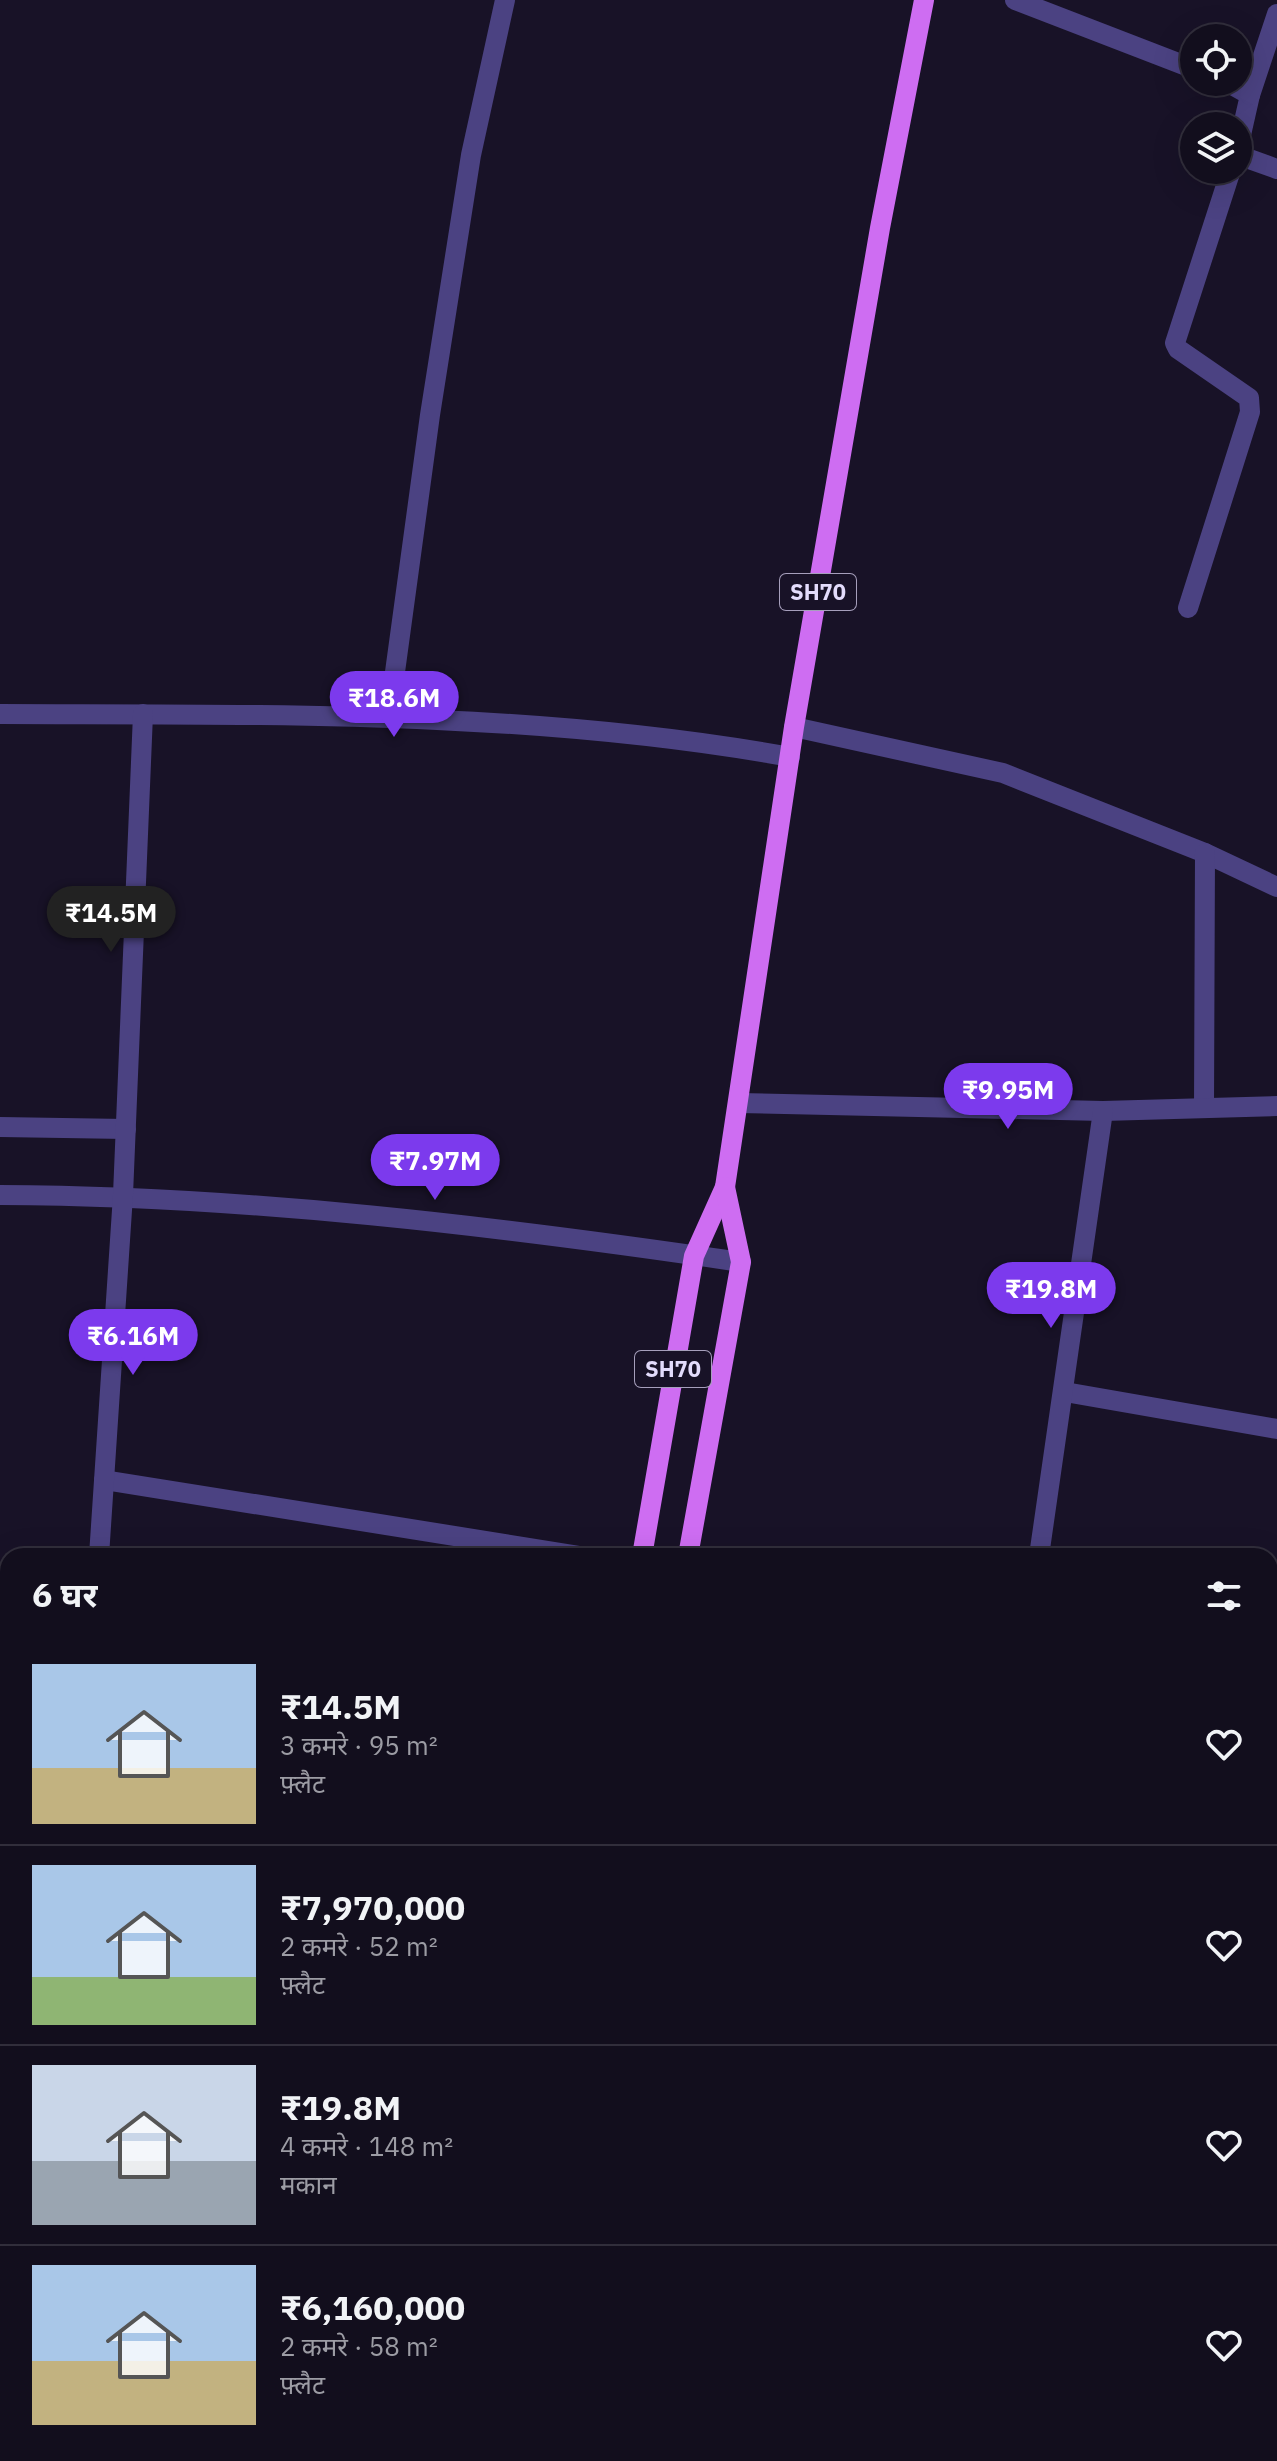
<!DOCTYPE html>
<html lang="hi">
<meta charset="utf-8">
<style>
:root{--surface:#120e1d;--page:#1f1c2a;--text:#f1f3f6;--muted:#9c9ca4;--line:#312e3b;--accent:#7c3aed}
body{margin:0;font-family:"IBM Plex Sans","Noto Sans Devanagari",sans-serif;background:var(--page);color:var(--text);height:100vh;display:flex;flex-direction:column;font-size:30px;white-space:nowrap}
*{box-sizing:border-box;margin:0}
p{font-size:26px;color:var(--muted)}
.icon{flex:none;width:44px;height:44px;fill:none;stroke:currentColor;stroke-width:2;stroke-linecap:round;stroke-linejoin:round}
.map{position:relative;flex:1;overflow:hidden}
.panel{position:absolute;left:0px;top:1548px;width:1278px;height:914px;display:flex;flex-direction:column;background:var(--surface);border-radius:24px 24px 0 0;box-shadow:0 8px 32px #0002,0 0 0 2px var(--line)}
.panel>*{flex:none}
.tools{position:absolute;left:1180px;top:24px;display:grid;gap:16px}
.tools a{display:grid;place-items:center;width:72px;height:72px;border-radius:50%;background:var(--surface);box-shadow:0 8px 32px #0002,0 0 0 2px var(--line);font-size:40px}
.price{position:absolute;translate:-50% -68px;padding:0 18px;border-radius:28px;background:var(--accent);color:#fff;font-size:26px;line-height:52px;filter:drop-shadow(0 2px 4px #0008)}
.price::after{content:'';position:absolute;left:50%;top:48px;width:24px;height:18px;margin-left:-12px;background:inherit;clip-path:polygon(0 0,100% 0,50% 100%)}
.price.on{background:#222;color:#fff}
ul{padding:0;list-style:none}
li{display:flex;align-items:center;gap:24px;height:200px;padding:0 32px}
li+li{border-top:2px solid var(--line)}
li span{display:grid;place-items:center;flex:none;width:224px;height:160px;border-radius:0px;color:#555}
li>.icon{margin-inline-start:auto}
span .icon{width:96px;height:96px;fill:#fffc;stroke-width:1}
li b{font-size:34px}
h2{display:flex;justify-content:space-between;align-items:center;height:96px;padding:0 32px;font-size:34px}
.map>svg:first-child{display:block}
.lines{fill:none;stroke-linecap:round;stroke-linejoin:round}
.service{stroke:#4b4282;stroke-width:20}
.minor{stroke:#4b4282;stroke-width:20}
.primary{stroke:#ce6df2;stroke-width:20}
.labels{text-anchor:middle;stroke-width:6;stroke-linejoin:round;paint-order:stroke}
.shield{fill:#181227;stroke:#a69fbc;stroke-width:2}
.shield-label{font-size:22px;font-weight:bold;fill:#e3dcfc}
</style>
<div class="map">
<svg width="1277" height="2461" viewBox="0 0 1277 2461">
<rect width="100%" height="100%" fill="#181227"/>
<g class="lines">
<g class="service">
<path d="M 1015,0 L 1194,69"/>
<path d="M 1227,82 L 1250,95 L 1238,148"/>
<path d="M 1250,95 L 1277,14"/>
<path d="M 1238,155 L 1277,169"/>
<path d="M 1188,608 L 1250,412 L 1249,398 L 1178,349 L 1175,343 L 1231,170"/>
<path d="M 389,716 L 430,415 L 471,155 L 505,0"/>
<path d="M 794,727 L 1003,773 L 1205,853 L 1277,887"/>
<path d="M 1204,1107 L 1205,853"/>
<path d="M 1065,1392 L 1277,1429"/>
</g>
<g class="minor">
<path d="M 0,714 C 263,715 530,710 790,757"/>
<path d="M 738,1103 L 1103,1111 L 1277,1106"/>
<path d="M 0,1127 L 126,1129"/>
<path d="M 0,1195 C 247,1196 496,1226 741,1262"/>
<path d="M 104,1480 L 580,1556"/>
<path d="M 99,1556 L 123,1195 L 143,714"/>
<path d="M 1039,1556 L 1103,1111"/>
<path d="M 1270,1683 L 1277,1685"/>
<path d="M 0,2226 L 8,2228"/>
<path d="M 0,2431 L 8,2433"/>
<path d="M 90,2454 L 118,2461"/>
<path d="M 869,2461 L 871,2454"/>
<path d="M 1132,2461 L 1133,2454"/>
</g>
<g class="primary">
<path d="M 642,1556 L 694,1256 L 725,1187 L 794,727 L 880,228 L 924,0"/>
<path d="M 688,1556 L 741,1262 L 725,1187"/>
<path d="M 469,2461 L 472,2454"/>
<path d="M 521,2461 L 523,2454"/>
</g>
</g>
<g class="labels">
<g class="shield">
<rect x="780" y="574" width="76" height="36" rx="6"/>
<rect x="635" y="1351" width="76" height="36" rx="6"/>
</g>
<g class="shield-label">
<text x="818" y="600">SH70</text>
<text x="673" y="1377">SH70</text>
</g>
</g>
</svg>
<div class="tools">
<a><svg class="icon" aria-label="locate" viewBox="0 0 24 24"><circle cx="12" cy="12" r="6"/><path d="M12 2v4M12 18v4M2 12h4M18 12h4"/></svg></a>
<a><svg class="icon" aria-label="layers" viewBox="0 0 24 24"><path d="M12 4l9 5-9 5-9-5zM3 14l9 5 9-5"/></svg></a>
</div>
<b class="price" style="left:394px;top:739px">₹18.6M</b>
<b class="price on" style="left:111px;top:954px">₹14.5M</b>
<b class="price" style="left:1008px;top:1131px">₹9.95M</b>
<b class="price" style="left:435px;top:1202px">₹7.97M</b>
<b class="price" style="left:1051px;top:1330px">₹19.8M</b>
<b class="price" style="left:133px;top:1377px">₹6.16M</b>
<section class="panel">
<h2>6 घर<svg class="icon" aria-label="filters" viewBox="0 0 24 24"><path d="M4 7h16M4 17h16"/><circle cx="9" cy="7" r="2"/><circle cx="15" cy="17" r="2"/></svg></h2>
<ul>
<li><span style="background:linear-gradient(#a9c7e8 65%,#c2b280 0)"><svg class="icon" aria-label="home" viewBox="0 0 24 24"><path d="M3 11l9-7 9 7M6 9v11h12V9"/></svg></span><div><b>₹14.5M</b><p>3 कमरे · 95 m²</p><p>फ़्लैट</p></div><svg class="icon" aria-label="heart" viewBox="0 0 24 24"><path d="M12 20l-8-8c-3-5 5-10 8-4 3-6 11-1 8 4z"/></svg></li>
<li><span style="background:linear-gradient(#a9c7e8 70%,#8fb573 0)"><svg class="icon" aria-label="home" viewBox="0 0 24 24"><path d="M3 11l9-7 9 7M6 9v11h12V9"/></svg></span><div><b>₹7,970,000</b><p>2 कमरे · 52 m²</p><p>फ़्लैट</p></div><svg class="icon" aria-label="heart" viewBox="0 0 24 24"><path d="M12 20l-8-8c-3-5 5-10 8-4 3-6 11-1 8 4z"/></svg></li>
<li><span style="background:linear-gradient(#c9d6e8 60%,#9aa5b1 0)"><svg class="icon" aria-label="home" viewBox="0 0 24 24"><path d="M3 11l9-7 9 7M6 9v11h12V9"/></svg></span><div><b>₹19.8M</b><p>4 कमरे · 148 m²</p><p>मकान</p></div><svg class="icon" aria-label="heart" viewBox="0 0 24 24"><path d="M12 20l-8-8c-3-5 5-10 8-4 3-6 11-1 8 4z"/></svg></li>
<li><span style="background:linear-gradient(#a9c7e8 60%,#c2b280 0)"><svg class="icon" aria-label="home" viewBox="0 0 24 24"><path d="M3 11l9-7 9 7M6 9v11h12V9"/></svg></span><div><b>₹6,160,000</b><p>2 कमरे · 58 m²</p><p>फ़्लैट</p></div><svg class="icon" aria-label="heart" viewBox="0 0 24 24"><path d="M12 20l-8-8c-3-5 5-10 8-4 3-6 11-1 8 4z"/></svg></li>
</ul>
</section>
</div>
